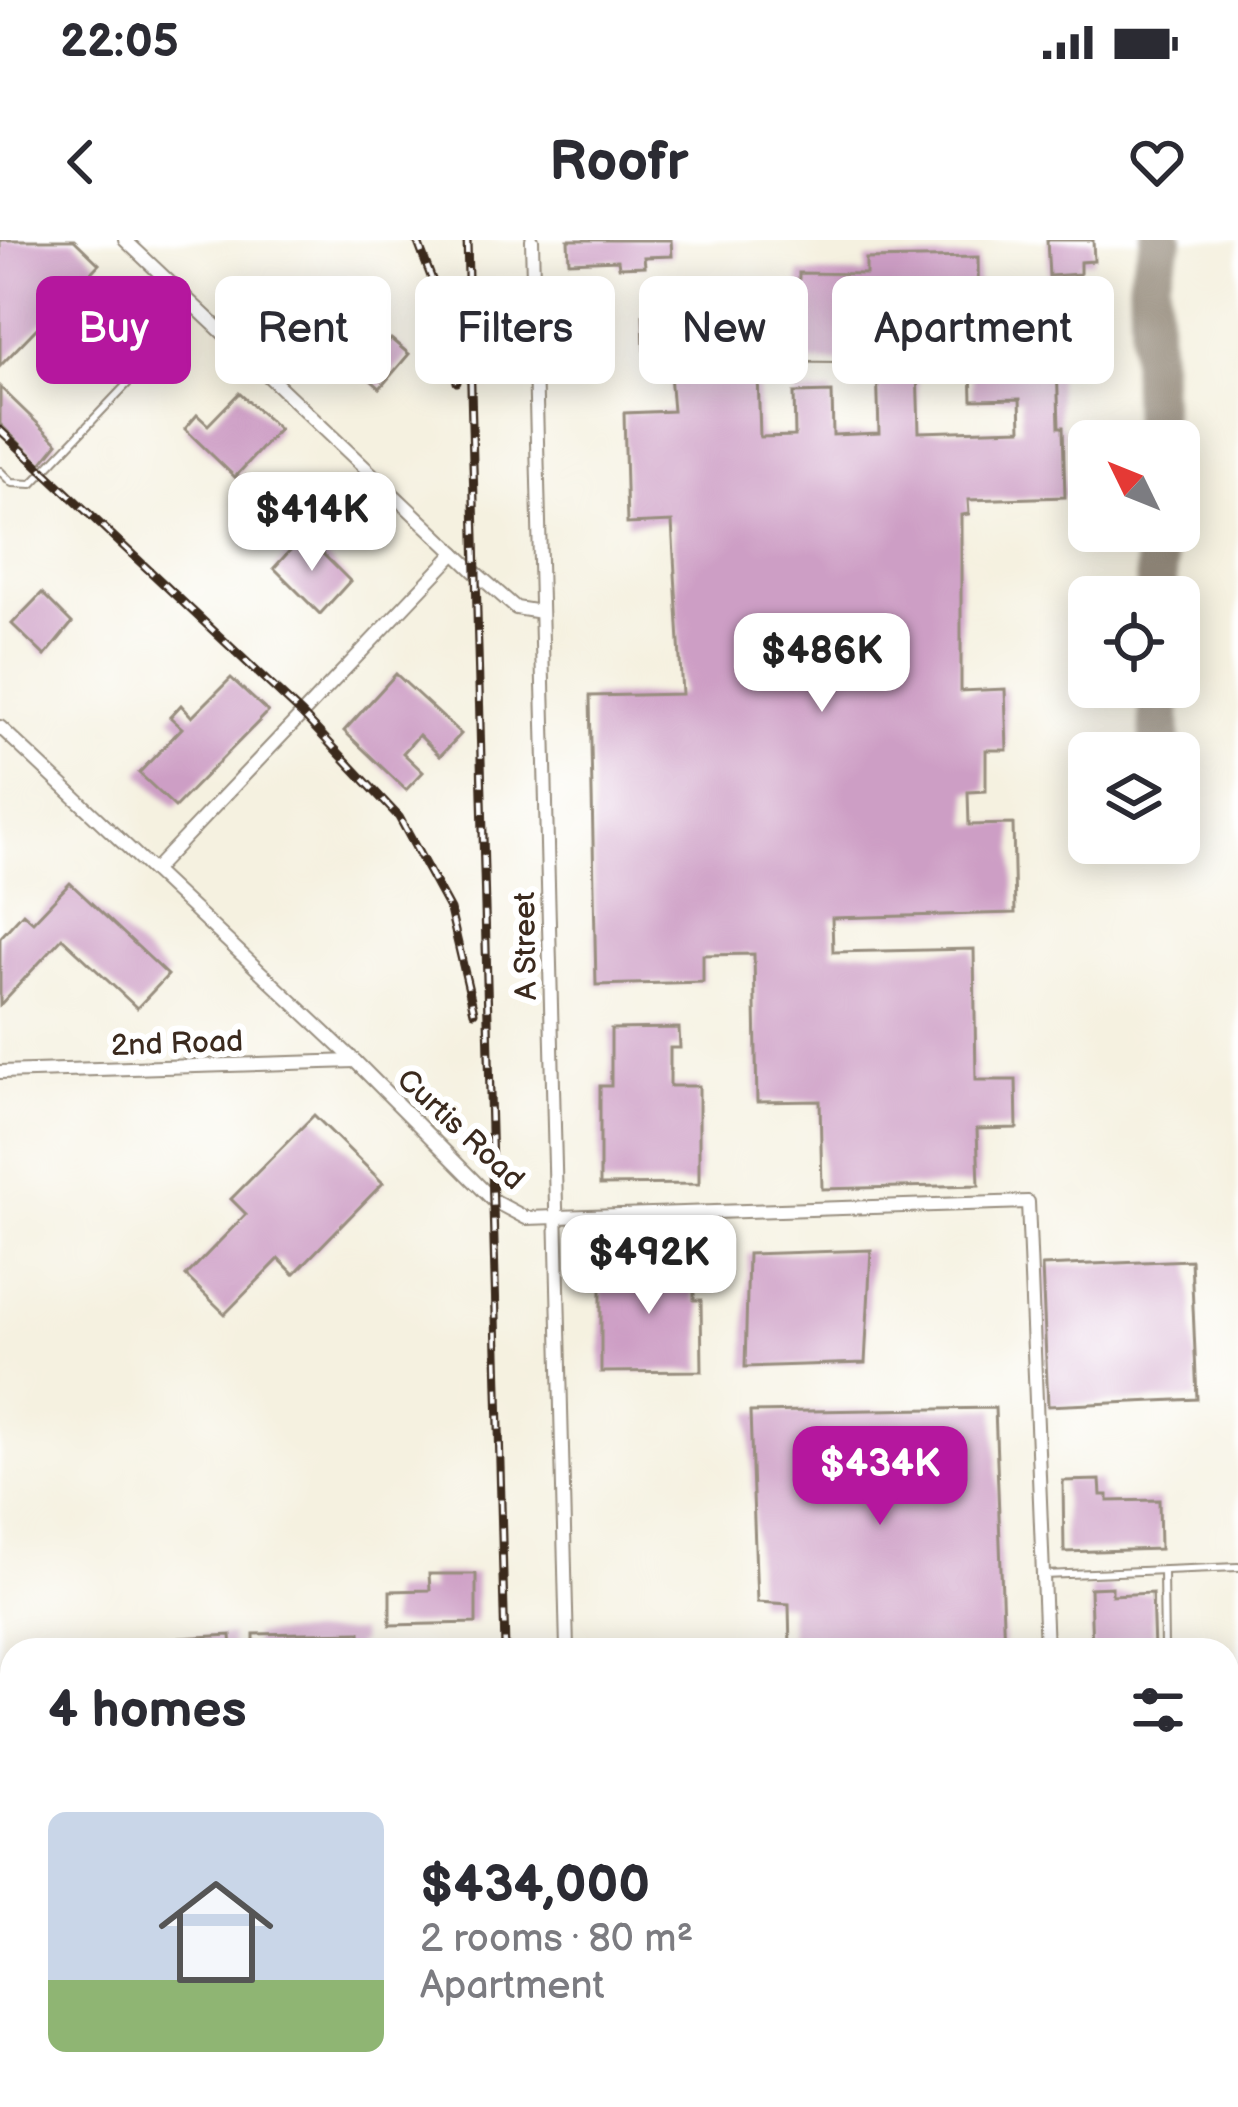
<!DOCTYPE html>
<meta charset="utf-8">
<style>
:root{--surface:#fff;--page:#f7f7f7;--text:#2b2b33;--muted:#7c7c81;--line:#e1e1e2;--accent:#b5179e}
body{margin:0;font-family:"Balsamiq Sans",sans-serif;background:var(--page);color:var(--text);height:100vh;display:flex;flex-direction:column;font-size:45px;white-space:nowrap}
*{box-sizing:border-box;margin:0}
p{font-size:39px;color:var(--muted)}
.icon{flex:none;width:66px;height:66px;fill:none;stroke:currentColor;stroke-width:2;stroke-linecap:round;stroke-linejoin:round}
.map{position:relative;flex:1;overflow:hidden}
.drawer{position:absolute;left:0px;top:1398px;width:1239px;height:471px;display:flex;flex-direction:column;background:var(--surface);border-radius:36px 36px 0 0;box-shadow:0 6px 30px #0003}
.drawer>*{flex:none}
.hud{position:absolute;left:36px;top:36px;width:1167px;height:108px;display:flex;gap:24px}
.needle{width:78px;rotate:313deg}
.tools{position:absolute;left:1068px;top:180px;display:grid;gap:24px}
.tools a{display:grid;place-items:center;width:132px;height:132px;border-radius:18px;background:var(--surface);box-shadow:0 6px 30px #0003;font-size:60px}
.price{position:absolute;translate:-50% -102px;padding:0 27px;border-radius:24px;background:#fff;color:#222;font-size:39px;line-height:78px;filter:drop-shadow(0 3px 6px #0008)}
.price::after{content:'';position:absolute;left:50%;top:72px;width:36px;height:27px;margin-left:-18px;background:inherit;clip-path:polygon(0 0,100% 0,50% 100%)}
.price.on{background:var(--accent);color:#fff}
ul{padding:0;list-style:none}
li{display:flex;align-items:center;gap:36px;height:300px;padding:0 48px}
li+li{border-top:3px solid var(--line)}
li span{display:grid;place-items:center;flex:none;width:336px;height:240px;border-radius:18px;color:#555}
li>.icon{margin-inline-start:auto}
span .icon{width:144px;height:144px;fill:#fffc;stroke-width:1}
li b{font-size:51px}
h2{display:flex;justify-content:space-between;align-items:center;height:144px;padding:0 48px;font-size:51px}
.chip{padding:0 42px;border-radius:18px;background:var(--surface);box-shadow:0 6px 30px #0003;font-size:42px;line-height:108px}
.chip.on{background:var(--accent);color:#fff}
.status{display:flex;justify-content:space-between;align-items:center;height:84px;padding:0 60px;background:var(--surface);direction:ltr}
.status svg{height:33px;fill:currentColor}
header{display:flex;justify-content:space-between;align-items:center;height:156px;padding:0 48px;background:var(--surface);font-size:54px;font-weight:700}
.map>svg:first-child{display:block}
.lines{fill:none;stroke-linecap:round;stroke-linejoin:round}
.taxiway{stroke:#988e7f;stroke-width:42}
.building{fill:#cd9ec5}
.lane-casing{stroke:#988e7f;stroke-width:10}
.street-casing{stroke:#988e7f;stroke-width:16}
.lane{stroke:#fff;stroke-width:6}
.street{stroke:#fff;stroke-width:12}
.rail-casing{stroke:#3b2a1e;stroke-width:9}
.rail{stroke:#fff;stroke-width:4.5;stroke-dasharray:14;stroke-linecap:butt}
.labels{text-anchor:middle;stroke-width:12;stroke-linejoin:round;paint-order:stroke}
.street-label{font-size:30px;fill:#3b2a1e;stroke:#fff}
</style>
<div class="status"><b>22:05</b><svg viewBox="0 0 49 12"><path d="M0 12V9h3v3zM5 12V6h3v6zM10 12V3h3v9zM15 12V0h3v12zM26 1h20v11H26zM47 4h2v5h-2z"/></svg></div>
<header><svg class="icon" aria-label="back" viewBox="0 0 24 24"><path d="M15 5l-7 7 7 7"/></svg>Roofr<svg class="icon" aria-label="heart" viewBox="0 0 24 24"><path d="M12 20l-8-8c-3-5 5-10 8-4 3-6 11-1 8 4z"/></svg></header>
<div class="map">
<svg width="1238" height="1867" viewBox="0 0 1238 1867">
<rect width="100%" height="100%" fill="#fff"/>
<filter id="ink" filterUnits="userSpaceOnUse"><feTurbulence type="fractalNoise" baseFrequency=".00833" numOctaves="2"/><feDisplacementMap in="SourceGraphic" scale="24" xChannelSelector="R" yChannelSelector="G"/><feConvolveMatrix kernelMatrix="1 2 1 2 8 2 1 2 1" color-interpolation-filters="sRGB"/></filter>
<filter id="wash" filterUnits="userSpaceOnUse"><feTurbulence type="fractalNoise" baseFrequency=".004" numOctaves="4" result="noise"/><feDisplacementMap in="SourceGraphic" scale="48" xChannelSelector="R" yChannelSelector="G"/><feGaussianBlur stdDeviation="2.7" result="paint"/><feColorMatrix in="noise" values="0 0 0 0 0 0 0 0 0 0 0 0 0 0 0 0 0 1.4 0 .05"/><feComposite in="paint" operator="in"/></filter>
<g filter="url(#wash)">
<rect width="100%" height="100%" fill="#f5f1e0"/>
<g class="lines">
<g class="taxiway">
<path d="M 1153,201 L 1149,38 L 1162,0"/>
<path d="M 1155,291 L 1157,357"/>
<path d="M 1159,447 L 1160,513"/>
</g>
</g>
<g id="blocks">
<g class="building">
<path d="M 0,0 L 74,0 L 99,24 L 0,126 Z"/>
<path d="M 568,0 L 671,0 L 672,16 L 644,17 L 645,26 L 619,27 L 618,20 L 569,22 Z"/>
<path d="M 1047,0 L 1093,0 L 1094,21 L 1080,22 L 1080,34 L 1049,36 Z"/>
<path d="M 978,17 L 979,110 L 951,110 L 951,96 L 916,96 L 919,192 L 1021,189 L 1020,159 L 972,160 L 971,127 L 1057,122 L 1059,187 L 1063,187 L 1065,257 L 968,260 L 969,274 L 961,275 L 961,451 L 1005,449 L 1007,510 L 986,510 L 986,551 L 968,552 L 969,585 L 1013,584 L 1015,673 L 832,678 L 833,712 L 974,709 L 976,840 L 1016,840 L 1017,888 L 977,889 L 979,945 L 822,949 L 820,861 L 757,862 L 754,714 L 703,715 L 703,742 L 596,745 L 590,456 L 682,454 L 672,282 L 627,284 L 624,173 L 673,171 L 668,109 L 644,110 L 643,75 L 756,71 L 760,197 L 795,196 L 794,153 L 832,152 L 833,195 L 879,193 L 877,123 L 798,122 L 799,33 L 866,34 L 866,19 Z"/>
<path d="M 391,99 L 409,114 L 380,148 L 363,133 Z"/>
<path d="M 0,147 L 58,203 L 41,224 L 0,184 Z"/>
<path d="M 239,153 L 279,189 L 235,237 L 185,189 L 197,175 L 208,185 Z"/>
<path d="M 304,295 L 350,341 L 320,374 L 274,328 Z"/>
<path d="M 42,353 L 72,383 L 45,416 L 12,384 Z"/>
<path d="M 396,434 L 461,494 L 440,516 L 419,495 L 403,513 L 423,532 L 406,550 L 344,491 Z"/>
<path d="M 231,438 L 268,472 L 175,567 L 139,533 L 182,488 L 170,477 L 181,465 L 192,477 Z"/>
<path d="M 70,643 L 168,735 L 137,768 L 62,698 L 0,765 L 0,698 L 23,673 L 33,682 Z"/>
<path d="M 679,788 L 680,808 L 670,808 L 670,846 L 699,846 L 699,944 L 600,945 L 600,846 L 611,846 L 611,789 Z"/>
<path d="M 314,875 L 383,943 L 294,1034 L 279,1019 L 225,1074 L 186,1036 L 246,974 L 231,959 Z"/>
<path d="M 871,1010 L 865,1123 L 745,1127 L 748,1014 Z"/>
<path d="M 684,1019 L 685,1039 L 694,1039 L 694,1060 L 701,1060 L 702,1131 L 601,1132 L 601,1020 Z"/>
<path d="M 1191,1020 L 1197,1159 L 1048,1166 L 1042,1026 Z"/>
<path d="M 995,1168 L 1004,1410 L 790,1410 L 789,1364 L 757,1362 L 750,1172 Z"/>
<path d="M 1100,1240 L 1101,1255 L 1108,1255 L 1108,1261 L 1159,1260 L 1160,1309 L 1064,1312 L 1063,1241 Z"/>
<path d="M 429,1334 L 476,1334 L 476,1383 L 390,1385 L 390,1351 L 430,1350 Z"/>
<path d="M 1112,1347 L 1112,1355 L 1152,1353 L 1154,1410 L 1092,1410 L 1090,1348 Z"/>
<path d="M 360,1392 L 361,1404 L 356,1404 L 356,1410 L 254,1410 L 254,1394 Z"/>
<path d="M 231,1395 L 232,1410 L 180,1410 L 180,1398 Z"/>
</g>
</g>
</g>
<g filter="url(#ink)">
<use href="#blocks" fill-opacity="0" stroke="#988e7f" stroke-width="3"/>
<g class="lines">
<g class="lane-casing">
<g id="lane">
<path d="M 0,231 L 12,243 L 32,244 L 129,142 L 120,134 L 188,60"/>
<path d="M 1163,1331 L 1164,1410"/>
<path d="M 1044,1335 L 1238,1327"/>
<path d="M 1174,1857 L 1174,1867"/>
</g>
</g>
<g class="street-casing">
<g id="street">
<path d="M 125,0 L 476,333 L 516,368 L 541,372"/>
<path d="M 532,0 L 567,1410"/>
<path d="M 0,487 L 355,821 L 494,961 L 526,978 L 1028,962 L 1046,1410"/>
<path d="M 154,630 L 455,313"/>
<path d="M 0,832 L 355,821"/>
<path d="M 578,1857 L 578,1867"/>
</g>
</g>
<use href="#lane" class="lane"/>
<use href="#street" class="street"/>
<g class="rail-casing">
<g id="rail">
<path d="M 417,0 L 447,79 L 457,142"/>
<path d="M 467,0 L 505,1410"/>
<path d="M 0,190 L 302,474 L 399,577 L 450,670 L 474,772"/>
<path d="M 516,1857 L 517,1867"/>
</g>
</g>
<use href="#rail" class="rail"/>
</g>
</g>
<g class="labels">
<g class="street-label">
<text transform="translate(525 706) rotate(-91)" y="10">A Street</text>
<text transform="translate(177 803) rotate(-2)" y="10">2nd Road</text>
<text transform="translate(461 889) rotate(43)" y="10">Curtis Road</text>
</g>
</g>
</svg>
<div class="tools">
<a><svg class="needle" viewBox="-14 -14 28 28"><path d="M0-13l5 13h-10z" fill="#e53935"/><path d="M0 13l5-13h-10z" fill="#7c7c81"/></svg></a>
<a><svg class="icon" aria-label="locate" viewBox="0 0 24 24"><circle cx="12" cy="12" r="6"/><path d="M12 2v4M12 18v4M2 12h4M18 12h4"/></svg></a>
<a><svg class="icon" aria-label="layers" viewBox="0 0 24 24"><path d="M12 4l9 5-9 5-9-5zM3 14l9 5 9-5"/></svg></a>
</div>
<b class="price" style="left:312px;top:334px">$414K</b>
<b class="price" style="left:822px;top:475px">$486K</b>
<b class="price" style="left:649px;top:1077px">$492K</b>
<b class="price on" style="left:880px;top:1288px">$434K</b>
<div class="hud">
<a class="chip on">Buy</a>
<a class="chip">Rent</a>
<a class="chip">Filters</a>
<a class="chip">New</a>
<a class="chip">Apartment</a>
</div>
<section class="drawer">
<h2>4 homes<svg class="icon" aria-label="filters" viewBox="0 0 24 24"><path d="M4 7h16M4 17h16"/><circle cx="9" cy="7" r="2"/><circle cx="15" cy="17" r="2"/></svg></h2>
<ul>
<li><span style="background:linear-gradient(#c9d6e8 70%,#8fb573 0)"><svg class="icon" aria-label="home" viewBox="0 0 24 24"><path d="M3 11l9-7 9 7M6 9v11h12V9"/></svg></span><div><b>$434,000</b><p>2 rooms · 80 m²</p><p>Apartment</p></div></li>
</ul>
</section>
</div>
